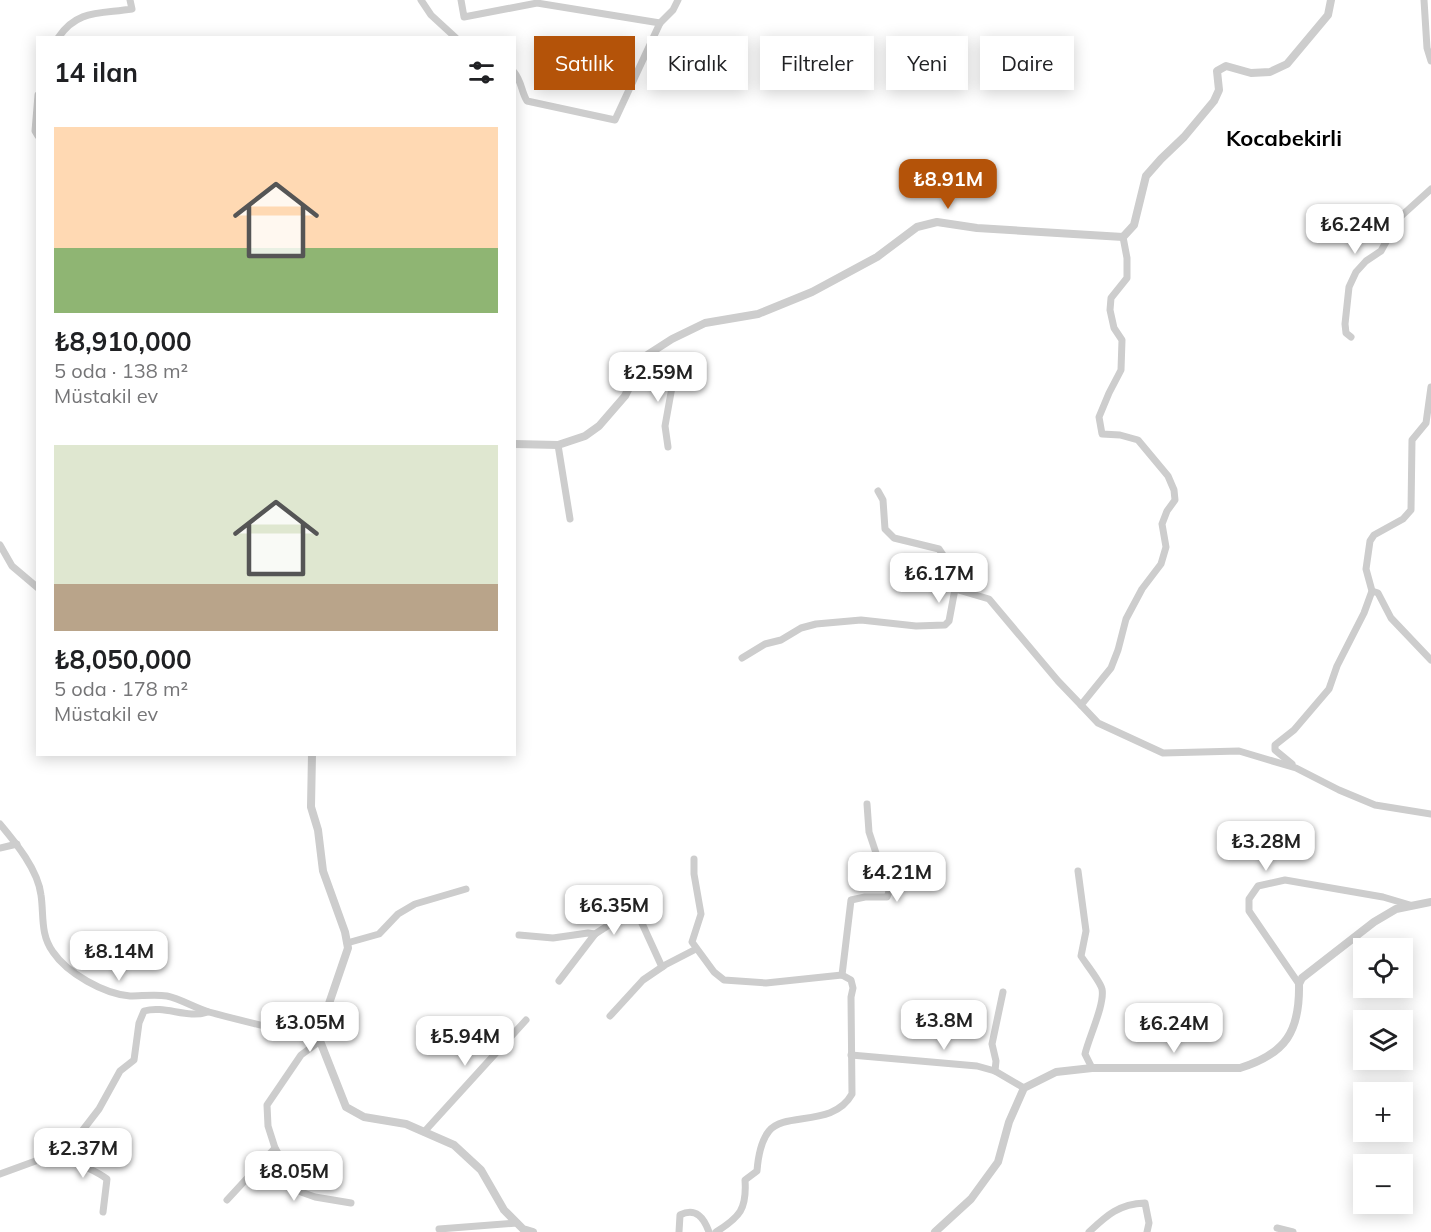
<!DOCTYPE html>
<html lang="tr">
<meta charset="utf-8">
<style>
:root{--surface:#fff;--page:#f2f2f2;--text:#202124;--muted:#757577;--accent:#b45309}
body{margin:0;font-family:Mulish,sans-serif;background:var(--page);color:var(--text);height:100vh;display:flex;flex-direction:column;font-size:22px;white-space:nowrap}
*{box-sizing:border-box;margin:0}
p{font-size:20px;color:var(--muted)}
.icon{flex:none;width:33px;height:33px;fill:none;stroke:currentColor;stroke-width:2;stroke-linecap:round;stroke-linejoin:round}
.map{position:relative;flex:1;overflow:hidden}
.drawer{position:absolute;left:36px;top:36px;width:480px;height:720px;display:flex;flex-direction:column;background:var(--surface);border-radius:0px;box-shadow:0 3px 15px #0003}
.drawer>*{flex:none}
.guide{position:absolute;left:534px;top:36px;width:570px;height:54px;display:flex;gap:12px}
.fabs{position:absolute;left:1353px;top:938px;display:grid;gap:12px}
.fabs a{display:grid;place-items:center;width:60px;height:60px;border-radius:0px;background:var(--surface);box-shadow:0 3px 15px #0003;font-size:30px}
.price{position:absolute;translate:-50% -51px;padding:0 14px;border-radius:12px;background:#fff;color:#222;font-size:20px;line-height:39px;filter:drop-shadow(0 2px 3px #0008)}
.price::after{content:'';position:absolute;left:50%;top:36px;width:18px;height:14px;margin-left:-9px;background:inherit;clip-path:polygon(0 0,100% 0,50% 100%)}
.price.on{background:var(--accent);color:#fff}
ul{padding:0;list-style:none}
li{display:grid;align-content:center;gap:12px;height:318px;padding:0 18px}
li span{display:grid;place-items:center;height:186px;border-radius:0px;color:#555}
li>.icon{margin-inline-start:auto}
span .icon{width:108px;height:108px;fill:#fffc;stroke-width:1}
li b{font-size:26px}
h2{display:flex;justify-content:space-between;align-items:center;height:72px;padding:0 18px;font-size:26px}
.tag{padding:0 21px;border-radius:0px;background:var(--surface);box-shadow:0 3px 15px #0003;font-size:21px;line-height:54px}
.tag.on{background:var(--accent);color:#fff}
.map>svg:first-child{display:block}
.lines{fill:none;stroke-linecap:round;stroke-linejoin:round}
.minor{stroke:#cdcdcd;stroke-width:7}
.tertiary{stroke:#cdcdcd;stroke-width:8}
.labels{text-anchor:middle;stroke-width:6;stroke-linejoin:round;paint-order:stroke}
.neighbourhood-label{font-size:22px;font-weight:bold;fill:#000;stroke:#fff}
</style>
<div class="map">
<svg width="1431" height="1232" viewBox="0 0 1431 1232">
<rect width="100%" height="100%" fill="#fff"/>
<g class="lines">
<g class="minor">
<path d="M 421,0 L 431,15 L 456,38"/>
<path d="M 461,0 L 464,17 L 537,3 L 660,23"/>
<path d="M 1424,0 L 1427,48 L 1431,61"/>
<path d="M 58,38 C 77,9 101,14 132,9 L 130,0"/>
<path d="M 514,72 C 522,82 521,91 527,101 L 615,120 L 660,23 L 673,10 L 678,0"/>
<path d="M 38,95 L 35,131 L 38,136"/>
<path d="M 1123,237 L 1127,258 L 1127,278 L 1111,298 L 1110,310 L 1114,328 L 1122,340 L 1121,370 L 1109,393 L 1099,417 L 1102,434 L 1120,435 L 1138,440 L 1168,476 L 1174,490 L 1175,500 L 1167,511 L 1162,524 L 1166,547 L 1161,564 L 1142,589 L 1126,619 L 1118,650 L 1111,668 L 1081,705 L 1098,723 L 1163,753 L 1239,751 L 1296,768 L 1339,790 L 1375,805 L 1431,814"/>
<path d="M 1351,337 L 1346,333 L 1345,324 L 1349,287 L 1356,272 L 1366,261 L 1381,251 L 1399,218 L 1431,189"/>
<path d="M 644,357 L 668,377 L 672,387 L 665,426 L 668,447"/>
<path d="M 558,445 L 570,519"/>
<path d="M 878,491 L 883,500 L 885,529 L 894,538 L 939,549 L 947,561 L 955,589"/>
<path d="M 0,545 L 12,566 L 38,588"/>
<path d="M 1372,591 L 1378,593 L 1391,618 L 1431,660"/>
<path d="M 742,658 L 765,644 L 781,640 L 801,628 L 816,624 L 861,620 L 916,626 L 945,625 L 949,621 L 955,589 L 989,599 L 1058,681 L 1081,705"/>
<path d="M 1292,764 L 1275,750 L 1275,745 L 1294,730 L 1329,689 L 1337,666 L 1364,613 L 1372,591 L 1366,569 L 1370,541 L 1374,535 L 1403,519 L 1411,510 L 1412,440 L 1426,423 L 1431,387"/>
<path d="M 0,824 C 16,843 38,870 41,895 C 44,915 40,934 53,952 C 67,973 104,994 130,996 C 142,996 155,994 167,996 C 181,999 195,1008 209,1012 C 246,1022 283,1030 320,1041"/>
<path d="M 0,848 L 17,844"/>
<path d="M 694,859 L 694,874 L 701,914 L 692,942 L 714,972 L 724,980 L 766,983 L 842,975 L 851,980 L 853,988 L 851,997 L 852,1094 C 833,1128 785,1111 769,1131 C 760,1142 758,1158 757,1171 L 745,1180 C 747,1209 740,1217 716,1232"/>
<path d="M 1078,871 L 1086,931 L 1081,956 C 1086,964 1100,981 1102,989 C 1105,1004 1089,1037 1085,1054 L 1092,1068"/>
<path d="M 519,935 L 553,938 L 588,933 L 595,934"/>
<path d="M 347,943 L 379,934 L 398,914 L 415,904 L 466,889"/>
<path d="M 842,975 L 851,900 L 865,897 L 887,897 L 889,892 L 869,832 L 867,804"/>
<path d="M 559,981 L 595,934 L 632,910 L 640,919 L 662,967"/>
<path d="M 1299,984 L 1249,911 L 1249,899 L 1258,886 L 1285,880 L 1383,897 L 1410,905"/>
<path d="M 610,1016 L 643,980 L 665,965 L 696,949"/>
<path d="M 320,1041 L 301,1055 L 267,1105 L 268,1126 L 275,1148 L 301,1192 L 315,1197 L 351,1203"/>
<path d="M 851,1055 L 977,1066 L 995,1071 L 1024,1088"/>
<path d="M 995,1071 L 996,1061 L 992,1044 L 1003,992"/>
<path d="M 424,1132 L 526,1020"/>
<path d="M 63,1151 C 75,1166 92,1167 107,1179 L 103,1212"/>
<path d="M 0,1174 L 63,1151 L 79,1135 L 99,1109 L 120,1071 L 134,1060 L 139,1023 L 144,1011 C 165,1005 187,1019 208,1012"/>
<path d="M 227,1200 L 275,1148"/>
<path d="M 1277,1228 L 1293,1232"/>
<path d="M 439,1229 L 517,1223"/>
<path d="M 679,1232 L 680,1215 C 696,1207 704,1218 709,1232"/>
<path d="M 1089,1232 C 1107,1215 1119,1204 1145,1203 L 1149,1223 L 1147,1232"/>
</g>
<g class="tertiary">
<path d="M 514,444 L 558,445 L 585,436 L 599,426 L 625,396 L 644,357 L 672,339 L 705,323 L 758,314 L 812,292 L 877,257 L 917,227 L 937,222 L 977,228 L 1123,237 L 1134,225 L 1146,176 L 1161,159 L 1184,137 L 1214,101 L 1219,90 L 1217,71 L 1226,66 L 1251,73 L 1270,72 L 1287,64 L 1328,15 L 1331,0"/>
<path d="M 312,754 L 311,807 L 318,830 L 323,871 L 345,932 L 348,948 L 322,1024 L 320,1041 L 346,1107 L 364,1117 L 406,1124 L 454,1145 L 481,1170 L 504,1210 L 523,1229 L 533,1232"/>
<path d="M 935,1232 L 971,1199 L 998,1162 L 1009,1122 L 1024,1088 L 1056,1072 L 1092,1068 L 1240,1068 C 1286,1054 1300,1031 1299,984 L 1302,978 L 1374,922 L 1396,909 L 1431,902"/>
</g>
</g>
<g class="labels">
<g class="neighbourhood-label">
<text x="1284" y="146">Kocabekirli</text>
</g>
</g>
</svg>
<div class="fabs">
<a><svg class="icon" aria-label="locate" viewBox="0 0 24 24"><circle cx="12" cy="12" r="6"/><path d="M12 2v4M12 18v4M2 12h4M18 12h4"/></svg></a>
<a><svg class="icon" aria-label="layers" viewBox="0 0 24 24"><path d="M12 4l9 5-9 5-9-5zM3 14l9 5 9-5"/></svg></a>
<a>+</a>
<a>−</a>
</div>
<b class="price on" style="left:948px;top:210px">₺8.91M</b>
<b class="price" style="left:1355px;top:255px">₺6.24M</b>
<b class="price" style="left:658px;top:403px">₺2.59M</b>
<b class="price" style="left:939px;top:604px">₺6.17M</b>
<b class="price" style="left:1266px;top:872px">₺3.28M</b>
<b class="price" style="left:897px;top:903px">₺4.21M</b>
<b class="price" style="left:614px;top:936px">₺6.35M</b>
<b class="price" style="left:119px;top:982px">₺8.14M</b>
<b class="price" style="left:944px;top:1051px">₺3.8M</b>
<b class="price" style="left:310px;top:1053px">₺3.05M</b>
<b class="price" style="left:1174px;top:1054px">₺6.24M</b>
<b class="price" style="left:465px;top:1067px">₺5.94M</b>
<b class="price" style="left:83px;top:1179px">₺2.37M</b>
<b class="price" style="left:294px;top:1202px">₺8.05M</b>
<div class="guide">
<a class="tag on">Satılık</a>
<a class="tag">Kiralık</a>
<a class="tag">Filtreler</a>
<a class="tag">Yeni</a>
<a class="tag">Daire</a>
</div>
<section class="drawer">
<h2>14 ilan<svg class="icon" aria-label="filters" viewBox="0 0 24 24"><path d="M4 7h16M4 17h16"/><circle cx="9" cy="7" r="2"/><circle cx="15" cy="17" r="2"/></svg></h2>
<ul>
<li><span style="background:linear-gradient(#ffd9b3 65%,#8fb573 0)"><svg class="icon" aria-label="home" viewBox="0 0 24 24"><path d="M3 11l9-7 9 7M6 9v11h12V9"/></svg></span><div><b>₺8,910,000</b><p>5 oda · 138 m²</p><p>Müstakil ev</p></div></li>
<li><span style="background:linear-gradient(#dfe7d0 75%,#b9a48a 0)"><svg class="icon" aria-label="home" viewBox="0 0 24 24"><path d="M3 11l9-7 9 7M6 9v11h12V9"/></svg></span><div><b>₺8,050,000</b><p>5 oda · 178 m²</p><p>Müstakil ev</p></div></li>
</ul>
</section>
</div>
